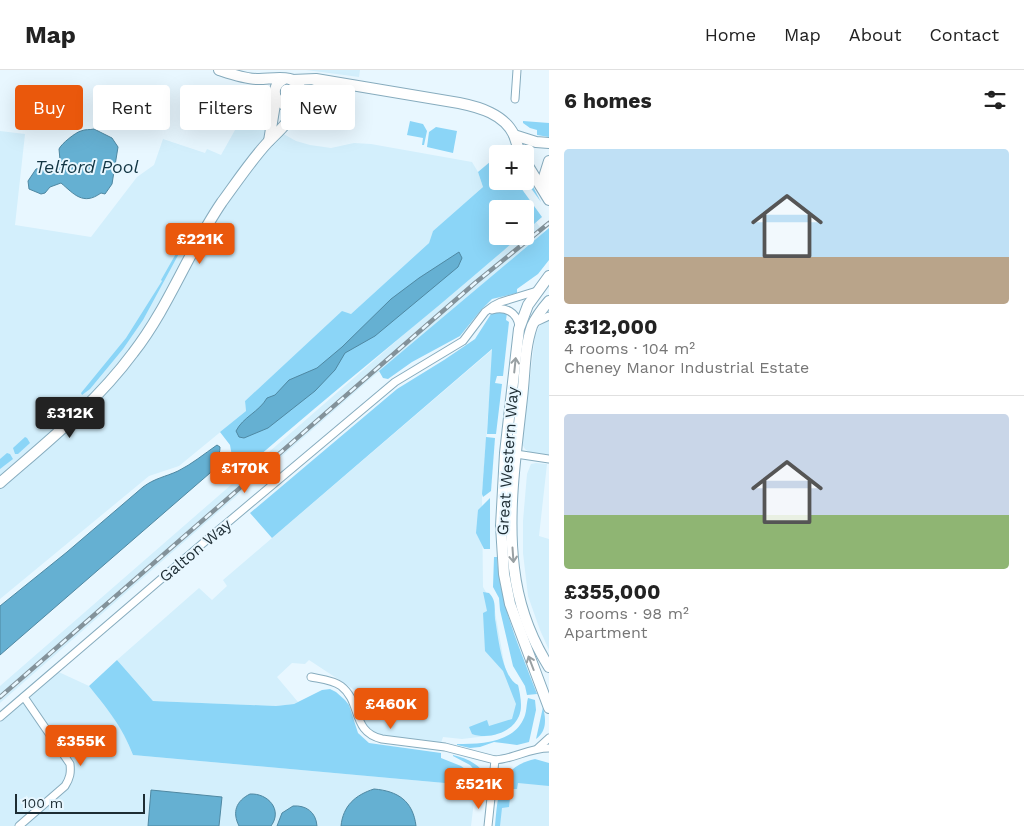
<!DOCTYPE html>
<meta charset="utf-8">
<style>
:root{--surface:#fff;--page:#f6f6f6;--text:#222;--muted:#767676;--line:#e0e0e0;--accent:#ea580c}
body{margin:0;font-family:"Work Sans",sans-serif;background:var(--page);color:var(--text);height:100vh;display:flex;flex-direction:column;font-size:19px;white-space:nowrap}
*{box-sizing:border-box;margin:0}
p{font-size:16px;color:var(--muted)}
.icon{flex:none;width:28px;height:28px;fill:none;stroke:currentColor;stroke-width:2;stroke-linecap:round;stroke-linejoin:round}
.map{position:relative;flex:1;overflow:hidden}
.sheet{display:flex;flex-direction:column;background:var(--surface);width:475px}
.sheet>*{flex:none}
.top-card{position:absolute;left:15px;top:15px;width:459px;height:45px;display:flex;gap:10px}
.tools{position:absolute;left:489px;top:75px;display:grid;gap:10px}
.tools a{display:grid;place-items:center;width:45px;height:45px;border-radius:5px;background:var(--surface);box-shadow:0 5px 20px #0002;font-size:25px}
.scale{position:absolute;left:15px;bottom:12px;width:130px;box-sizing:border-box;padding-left:5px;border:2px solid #1d2c33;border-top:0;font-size:14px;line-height:18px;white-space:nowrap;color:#1d2c33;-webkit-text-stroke:4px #e8f7ff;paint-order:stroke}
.price{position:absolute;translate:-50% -42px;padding:0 11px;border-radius:5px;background:var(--accent);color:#fff;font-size:16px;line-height:32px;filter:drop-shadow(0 1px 2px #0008)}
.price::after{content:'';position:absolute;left:50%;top:30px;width:15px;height:11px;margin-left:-8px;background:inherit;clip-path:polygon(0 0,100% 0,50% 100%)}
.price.on{background:#222;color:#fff}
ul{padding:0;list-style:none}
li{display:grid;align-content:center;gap:10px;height:265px;padding:0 15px}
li+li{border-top:1px solid var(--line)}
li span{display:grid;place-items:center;height:155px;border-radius:5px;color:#555}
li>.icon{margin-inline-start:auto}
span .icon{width:90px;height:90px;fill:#fffc;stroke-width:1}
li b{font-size:21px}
h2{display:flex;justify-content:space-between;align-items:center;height:60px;padding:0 15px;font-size:21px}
.chip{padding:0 18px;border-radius:5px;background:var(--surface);box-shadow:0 5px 20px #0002;font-size:18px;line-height:45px}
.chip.on{background:var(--accent);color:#fff}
header{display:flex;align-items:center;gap:30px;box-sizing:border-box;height:70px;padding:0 25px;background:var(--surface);border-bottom:1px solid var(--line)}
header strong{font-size:24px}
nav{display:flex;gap:28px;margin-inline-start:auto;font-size:18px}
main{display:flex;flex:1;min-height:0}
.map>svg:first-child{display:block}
.built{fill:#d3effc}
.green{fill:#8bd5f7}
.water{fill:#65b0d2;stroke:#4f88a2}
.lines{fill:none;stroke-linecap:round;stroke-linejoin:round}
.street-casing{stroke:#87acbe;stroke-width:9}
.secondary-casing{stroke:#87acbe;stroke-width:12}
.street{stroke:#fff;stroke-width:7}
.secondary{stroke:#fff;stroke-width:10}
.rail-casing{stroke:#83929a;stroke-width:4.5}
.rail{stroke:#e8f7ff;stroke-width:2.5;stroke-dasharray:8;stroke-linecap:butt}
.oneway{stroke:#99a0a3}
.labels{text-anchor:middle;stroke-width:4;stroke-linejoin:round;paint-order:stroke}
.street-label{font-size:16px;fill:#1d2c33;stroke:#e8f7ff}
.water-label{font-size:18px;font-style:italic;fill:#123543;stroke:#e8f7ff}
</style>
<header>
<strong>Map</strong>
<nav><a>Home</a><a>Map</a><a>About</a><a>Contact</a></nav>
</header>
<main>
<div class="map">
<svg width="549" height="756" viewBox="0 0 549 756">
<rect width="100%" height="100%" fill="#e8f7ff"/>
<g class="built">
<path d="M 306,0 L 360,0 L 359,7 Z"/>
<path d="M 244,44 L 262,52 L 296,71 L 310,75 L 331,78 L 354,73 L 371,74 L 472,92 L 478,102 L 483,117 L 433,161 L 429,173 L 351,244 L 342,242 L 245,331 L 246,341 L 179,396 L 149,406 L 0,529 L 0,61 L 25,64 L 15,155 L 91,167 L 137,107 L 154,95 L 163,69 L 205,83 L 207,79 L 221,85 Z"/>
<path d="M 536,152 L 544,162 L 369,310 L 0,633 L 0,616 L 448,226 L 520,166 L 525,166 L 525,162 Z"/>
<path d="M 549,250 L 549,386 L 529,382 L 525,379 L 522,374 L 535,266 L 541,253 Z"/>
<path d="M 493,279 L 482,424 L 483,517 L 494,536 L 505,598 L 513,613 L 518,615 L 519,619 L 521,638 L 519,646 L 514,654 L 495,665 L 462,669 L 443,667 L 441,673 L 380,665 L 375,663 L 365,654 L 363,650 L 363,635 L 356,621 L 309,590 L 305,594 L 292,593 L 277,607 L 298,632 L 294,634 L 276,636 L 153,631 L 117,590 L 199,518 L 212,530 L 227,516 L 223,510 Z"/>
<path d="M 536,393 L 547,394 L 539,466 L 549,469 L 549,580 L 540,560 L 528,526 L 523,483 L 523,451 L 527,404 L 531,394 Z"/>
<path d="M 50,598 L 89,616 L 111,644 L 124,664 L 133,685 L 467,715 L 474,719 L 475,723 L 471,756 L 0,756 L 0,641 Z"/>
<path d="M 549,699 L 549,756 L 496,756 L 508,713 Z"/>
</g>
<g class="green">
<path d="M 410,51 L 423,54 L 427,61 L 424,75 L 422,75 L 423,68 L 407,65 Z"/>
<path d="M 523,51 L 549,53 L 549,67 L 537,65 L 537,60 L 530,58 L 523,53 Z"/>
<path d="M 436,57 L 457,61 L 453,83 L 427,77 L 429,62 Z"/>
<path d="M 497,86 L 498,111 L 516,111 L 542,147 L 525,162 L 525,139 L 498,139 L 498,166 L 520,166 C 429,246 334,320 243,400 L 234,398 L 230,375 L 220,362 L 246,341 L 245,331 L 342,241 L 351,244 L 429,173 L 433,161 L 483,117 L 478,102 Z"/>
<path d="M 525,101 L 541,132 L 525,110 Z"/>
<path d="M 549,158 L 549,190 L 538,204 L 517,219 L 517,223 L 492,229 L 481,240 L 460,266 L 412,292 L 388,309 L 383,308 L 379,301 Z"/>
<path d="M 189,165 L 143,250 L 123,279 L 90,319 L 82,325 L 81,323 L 126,268 L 162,211 L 161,210 L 186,166 Z"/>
<path d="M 493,242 L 507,243 L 506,250 L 509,252 L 503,306 L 497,306 L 495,313 L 502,314 L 496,364 L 487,364 L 492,279 L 272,468 L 250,443 L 397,319 L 444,290 L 475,269 L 491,244 Z"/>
<path d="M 25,367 L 27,368 L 30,373 L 18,384 L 15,384 L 13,378 Z"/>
<path d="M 486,367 L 495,368 L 491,421 L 483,427 L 482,424 Z"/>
<path d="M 7,383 L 10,384 L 13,389 L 0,399 L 0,389 Z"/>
<path d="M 490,428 L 490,479 L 484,479 L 476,463 L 478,440 Z"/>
<path d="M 494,487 L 497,487 C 500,535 520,579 537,624 L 527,625 L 525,616 L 513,596 L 500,540 L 499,528 L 493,517 Z"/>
<path d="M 483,522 L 489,523 C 497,531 494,539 495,549 C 498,565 502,608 518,615 C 520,624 523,637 519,646 C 512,663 488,670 472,664 L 469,657 L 487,650 L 489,656 L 512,649 L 516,634 L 503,601 L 485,581 L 483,543 L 487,541 Z"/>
<path d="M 117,590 L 153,631 L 276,636 L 294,634 L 322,620 L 330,619 L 336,622 L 345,630 L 349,635 L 358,663 L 369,673 L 441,683 L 441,688 L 461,696 L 469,702 L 467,715 L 133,685 C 122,656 108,640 89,616 Z"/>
<path d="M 528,628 L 535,630 L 536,640 L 529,672 L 517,675 L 494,672 L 480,677 L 470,678 L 457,675 L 457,674 C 479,674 512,673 523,650 C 527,643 526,635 528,628 Z"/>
<path d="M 543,637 C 546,649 547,661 536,669 Z"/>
<path d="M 453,685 C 467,688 487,697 487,714 L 470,695 L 453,686 Z"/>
<path d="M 535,689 L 549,693 L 549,716 L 518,713 L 517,719 L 511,719 L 509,737 L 502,738 L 500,756 L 495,756 C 498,725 498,697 535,689 Z"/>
</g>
<g class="water">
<path d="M 94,59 L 112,68 L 118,77 L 112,114 L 105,124 L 101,123 C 83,136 74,124 61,113 L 50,117 L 45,123 L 41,124 L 29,119 L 28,111 L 36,99 L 56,95 L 60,90 L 59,79 C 61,74 76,62 81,61 C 85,59 90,60 94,59 Z"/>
<path d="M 459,182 L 462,188 L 458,197 L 375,266 L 345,283 L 335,300 L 315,321 L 268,358 L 244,368 L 239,367 L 236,361 C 243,347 259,342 267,328 L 275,325 L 289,310 L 317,298 L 342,277 L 391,229 L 419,208 Z"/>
<path d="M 217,375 L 220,377 C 220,386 215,396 210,403 L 0,585 L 0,536 L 67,482 L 143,417 C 155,408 165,407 178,401 C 192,394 204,384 217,375 Z"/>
<path d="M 374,719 C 398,721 413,731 416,756 L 341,756 C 343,736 355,725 374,719 Z"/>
<path d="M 151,720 L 222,727 L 219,756 L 148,756 Z"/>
<path d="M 250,724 C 268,723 283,740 271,756 L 239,756 C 232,742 236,731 250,724 Z"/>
<path d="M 293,736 C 306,735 316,742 317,756 L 277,756 L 282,743 Z"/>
</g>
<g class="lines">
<g class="street-casing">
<g id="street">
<path d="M 515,29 L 517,0"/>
<path d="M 492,240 C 505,236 517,242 519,256"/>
<path d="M 536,252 L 549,246"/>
<path d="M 516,384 L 549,389"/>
<path d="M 311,607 C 321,609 333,610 341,616 C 362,632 351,662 382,669 L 445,677 L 495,690"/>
<path d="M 0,647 L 202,474 L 395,312 L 463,271 L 485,242 L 493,236 L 501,232 L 537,221"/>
<path d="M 538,678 L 549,668"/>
<path d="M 19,756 L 65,716 C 70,708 71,703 70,694 L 24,627"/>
<path d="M 488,756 L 495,690 C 514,689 529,678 549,678"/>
</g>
</g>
<g class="secondary-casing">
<g id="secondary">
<path d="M 219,0 C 231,4 245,9 257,9 C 270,10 299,1 301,22 C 302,28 299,32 294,35 L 284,35 L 276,28 C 273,20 276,13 284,9"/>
<path d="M 292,10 L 316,9 L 459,33 C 479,37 504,44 514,65 C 516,71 518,78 521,84"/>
<path d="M 300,29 L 315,19 L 330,12"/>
<path d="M 514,65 L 536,72 L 549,73"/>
<path d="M 269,71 L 276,28"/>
<path d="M 525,91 L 549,130"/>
<path d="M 544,120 L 544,107 L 549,91"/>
<path d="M 549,206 L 528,235 L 519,259 L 505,383 L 501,456 L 504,504 L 510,534 L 549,638"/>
<path d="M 549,231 C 542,239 536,247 532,256 C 524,279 525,304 522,328 C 516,383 507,442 514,498 C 518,532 530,567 549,597"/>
<path d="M 0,413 C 47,372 96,333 133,283 C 169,237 189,180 222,132 C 236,113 252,89 268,72 C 282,58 290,52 297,33"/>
</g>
</g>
<use href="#street" class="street"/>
<use href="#secondary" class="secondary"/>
<g class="rail-casing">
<path id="rail" d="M 0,627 L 475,213 L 549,153"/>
</g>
<use href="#rail" class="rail"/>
</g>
<defs><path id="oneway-shaft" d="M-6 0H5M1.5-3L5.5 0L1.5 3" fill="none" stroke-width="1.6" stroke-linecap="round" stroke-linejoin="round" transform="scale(1.25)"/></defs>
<g class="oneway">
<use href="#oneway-shaft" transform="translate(515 295) rotate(-84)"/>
<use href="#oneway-shaft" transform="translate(513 485) rotate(86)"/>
<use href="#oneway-shaft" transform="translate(531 593) rotate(-111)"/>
</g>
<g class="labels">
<g class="street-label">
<text transform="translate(507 391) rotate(-86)" y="6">Great Western Way</text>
<text transform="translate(195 480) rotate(-40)" y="6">Galton Way</text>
</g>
<g class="water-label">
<text x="87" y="103">Telford Pool</text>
</g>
</g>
</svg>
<div class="tools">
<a>+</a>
<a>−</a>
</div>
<div class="scale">100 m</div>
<b class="price" style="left:200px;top:195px">£221K</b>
<b class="price on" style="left:70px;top:369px">£312K</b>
<b class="price" style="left:245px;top:424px">£170K</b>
<b class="price" style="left:391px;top:660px">£460K</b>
<b class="price" style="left:81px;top:697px">£355K</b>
<b class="price" style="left:479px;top:740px">£521K</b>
<div class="top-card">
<a class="chip on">Buy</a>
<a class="chip">Rent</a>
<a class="chip">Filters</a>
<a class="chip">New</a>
</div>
</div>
<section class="sheet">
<h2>6 homes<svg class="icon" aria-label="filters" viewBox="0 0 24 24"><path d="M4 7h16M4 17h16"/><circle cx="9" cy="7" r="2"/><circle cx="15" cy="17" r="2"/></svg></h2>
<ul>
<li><span style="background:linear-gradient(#bfe0f5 70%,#b9a48a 0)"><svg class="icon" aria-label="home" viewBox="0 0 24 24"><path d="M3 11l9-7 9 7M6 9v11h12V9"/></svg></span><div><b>£312,000</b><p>4 rooms · 104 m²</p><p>Cheney Manor Industrial Estate</p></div></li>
<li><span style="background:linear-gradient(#c9d6e8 65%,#8fb573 0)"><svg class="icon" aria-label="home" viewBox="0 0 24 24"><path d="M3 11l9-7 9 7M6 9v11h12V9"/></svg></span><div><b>£355,000</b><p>3 rooms · 98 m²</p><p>Apartment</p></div></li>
</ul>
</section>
</main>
